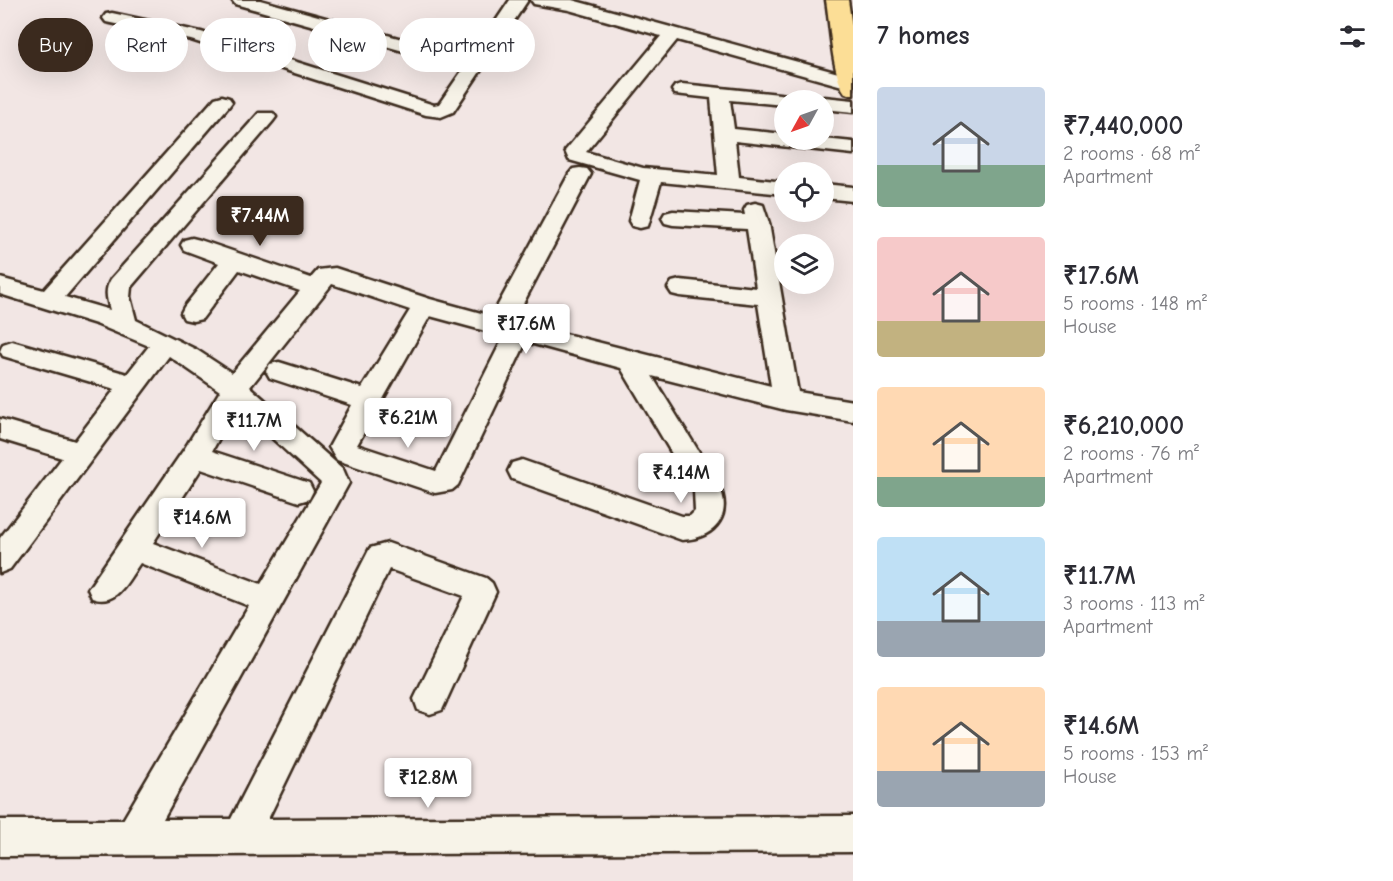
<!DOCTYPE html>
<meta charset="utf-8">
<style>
:root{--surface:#fff;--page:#f7f7f7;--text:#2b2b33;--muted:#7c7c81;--accent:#3b2a1e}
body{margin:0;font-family:"Comic Neue",sans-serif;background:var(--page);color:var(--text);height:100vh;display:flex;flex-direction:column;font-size:22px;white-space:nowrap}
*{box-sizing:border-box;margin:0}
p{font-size:20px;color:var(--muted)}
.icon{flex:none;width:33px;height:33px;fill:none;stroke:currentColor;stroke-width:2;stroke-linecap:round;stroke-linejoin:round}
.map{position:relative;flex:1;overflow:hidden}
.drawer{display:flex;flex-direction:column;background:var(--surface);width:540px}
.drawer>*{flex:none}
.banner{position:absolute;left:18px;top:18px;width:570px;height:54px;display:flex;gap:12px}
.needle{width:39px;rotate:230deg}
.buttons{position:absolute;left:774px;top:90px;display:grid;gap:12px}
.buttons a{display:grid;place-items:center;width:60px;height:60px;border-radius:50%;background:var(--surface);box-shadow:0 6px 24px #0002;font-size:30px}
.price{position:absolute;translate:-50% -51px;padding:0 14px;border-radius:6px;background:#fff;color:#222;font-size:20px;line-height:39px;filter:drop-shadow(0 2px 3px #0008)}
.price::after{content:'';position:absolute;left:50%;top:36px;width:18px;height:14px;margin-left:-9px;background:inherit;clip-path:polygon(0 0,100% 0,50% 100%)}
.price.current{background:var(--accent);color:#fff}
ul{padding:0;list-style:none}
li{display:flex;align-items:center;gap:18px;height:150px;padding:0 24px}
li span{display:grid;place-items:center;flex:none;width:168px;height:120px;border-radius:6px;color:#555}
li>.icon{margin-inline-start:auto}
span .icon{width:72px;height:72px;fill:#fffc;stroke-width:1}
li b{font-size:26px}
h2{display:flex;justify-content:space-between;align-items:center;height:72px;padding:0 24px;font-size:26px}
.tag{padding:0 21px;border-radius:27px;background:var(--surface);box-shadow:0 6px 24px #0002;font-size:21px;line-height:54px}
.tag.current{background:var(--accent);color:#fff}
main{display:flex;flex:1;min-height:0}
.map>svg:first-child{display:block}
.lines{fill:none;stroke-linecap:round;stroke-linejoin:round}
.minor-casing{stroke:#3b2a1e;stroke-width:5}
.major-casing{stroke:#3b2a1e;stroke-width:5}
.minor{fill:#f7f3e8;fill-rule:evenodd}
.major{fill:#fcde96;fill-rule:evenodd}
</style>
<main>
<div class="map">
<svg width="853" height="881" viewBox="0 0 853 881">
<rect width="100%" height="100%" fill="#f2e6e4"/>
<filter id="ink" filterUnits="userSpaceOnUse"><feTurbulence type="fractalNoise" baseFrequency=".0167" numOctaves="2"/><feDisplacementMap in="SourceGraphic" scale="12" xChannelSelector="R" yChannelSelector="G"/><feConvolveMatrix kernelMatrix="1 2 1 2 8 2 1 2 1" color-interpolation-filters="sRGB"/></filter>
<g filter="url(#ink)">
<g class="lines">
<g class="minor-casing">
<g id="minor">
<path d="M 232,0 L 260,0 L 471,58 L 510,0 L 528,0 L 453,112 L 441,117 L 426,115 L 191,40 L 106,22 L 103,18 L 106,14 L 112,13 L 201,32 L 434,105 L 439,104 L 464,68 L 235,4 Z"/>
<path d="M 531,0 L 572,0 L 853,77 L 853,89 L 677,40 L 586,152 L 643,168 L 718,175 L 711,98 L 675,94 L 672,90 L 675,86 L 682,84 L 799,96 L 801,100 L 784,100 L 784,105 L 730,100 L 734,129 L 784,134 L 784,140 L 824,139 L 853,142 L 853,154 L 735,141 L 739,177 L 784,182 L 784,194 L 661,182 L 648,226 L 640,228 L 632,226 L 629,221 L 640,180 L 569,160 L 565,151 L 661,36 L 569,10 L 534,4 Z"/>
<path d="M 222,96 L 229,98 L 232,102 L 229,106 L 65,297 L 110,310 C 107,299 104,290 111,279 L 259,113 L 273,113 L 276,117 L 273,121 L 131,287 L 130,297 L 136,320 L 197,350 L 232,373 L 300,291 L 239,270 L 202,319 L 193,321 L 184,319 L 181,313 L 184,307 L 219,263 L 184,250 L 181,245 L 184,240 L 192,238 L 200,240 L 311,278 L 318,270 L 335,268 L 430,299 L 492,316 L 569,174 L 573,169 L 580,168 L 587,169 L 591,174 L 514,321 L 771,386 L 758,304 L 680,296 L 672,294 L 668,288 L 672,282 L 680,280 L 756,288 L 747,229 L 673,225 L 665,223 L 662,218 L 665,213 L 673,211 L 745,215 L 744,210 L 747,205 L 755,203 L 763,205 L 769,223 L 798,392 L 853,401 L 853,421 L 786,410 L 652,376 L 717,481 C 734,513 718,538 682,540 L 512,479 L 508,471 L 512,463 L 522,460 L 682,516 L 690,516 L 695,511 L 694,491 L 621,368 L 526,342 L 458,485 L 452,490 L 435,493 L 337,460 L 329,447 L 352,405 L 270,378 L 266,371 L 270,364 L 279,362 L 362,388 L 410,310 L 332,284 L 250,387 L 343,469 L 349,483 L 163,819 L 231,819 L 370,548 L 388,543 L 486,578 L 492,583 L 496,592 L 442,710 L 430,714 L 418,710 L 414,699 L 464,596 L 389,569 L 268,819 L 853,816 L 853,852 L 0,856 L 0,820 L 123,820 L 249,606 L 140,563 C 127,581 117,607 92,598 L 88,589 L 185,448 L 220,391 L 169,356 L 10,569 L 0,573 L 0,538 L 62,458 L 0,439 L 0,419 L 75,441 L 115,389 L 3,356 L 0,351 L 3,344 L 12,341 L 127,374 L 149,346 L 96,324 L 0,294 L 0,278 L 44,290 L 215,98 ZM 430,316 L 504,336 L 436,471 L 357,445 ZM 237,406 L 321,483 L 261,584 L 153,543 L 201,469 L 299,502 L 309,499 L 313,491 L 309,483 L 212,451 Z"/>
<path d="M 824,97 L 853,100 L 853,112 L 824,109 L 824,100 L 816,100 Z"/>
<path d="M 824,184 L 853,187 L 853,201 L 824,198 Z"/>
</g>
</g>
<g class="major-casing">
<path id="major" d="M 826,0 L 848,0 L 853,34 L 853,95 L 845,93 C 832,75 830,23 826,0 Z"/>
</g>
<use href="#minor" class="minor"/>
<use href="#major" class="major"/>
</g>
</g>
</svg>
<div class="buttons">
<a><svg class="needle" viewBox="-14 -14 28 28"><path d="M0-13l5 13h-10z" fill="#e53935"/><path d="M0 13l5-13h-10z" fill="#7c7c81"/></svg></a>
<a><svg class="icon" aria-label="locate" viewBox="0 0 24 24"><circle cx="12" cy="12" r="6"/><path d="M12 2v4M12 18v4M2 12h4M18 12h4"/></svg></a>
<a><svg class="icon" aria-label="layers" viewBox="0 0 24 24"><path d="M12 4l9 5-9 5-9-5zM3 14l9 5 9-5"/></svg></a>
</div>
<b class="price current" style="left:260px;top:247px">₹7.44M</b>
<b class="price" style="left:526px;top:355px">₹17.6M</b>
<b class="price" style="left:408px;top:449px">₹6.21M</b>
<b class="price" style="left:254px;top:452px">₹11.7M</b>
<b class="price" style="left:681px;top:504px">₹4.14M</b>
<b class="price" style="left:202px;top:549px">₹14.6M</b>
<b class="price" style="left:428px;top:809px">₹12.8M</b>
<div class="banner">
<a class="tag current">Buy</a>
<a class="tag">Rent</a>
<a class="tag">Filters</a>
<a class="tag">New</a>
<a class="tag">Apartment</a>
</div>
</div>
<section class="drawer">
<h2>7 homes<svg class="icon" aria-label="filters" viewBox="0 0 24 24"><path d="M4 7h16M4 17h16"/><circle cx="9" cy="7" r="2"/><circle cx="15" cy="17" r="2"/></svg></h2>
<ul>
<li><span style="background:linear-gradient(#c9d6e8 65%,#7fa58c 0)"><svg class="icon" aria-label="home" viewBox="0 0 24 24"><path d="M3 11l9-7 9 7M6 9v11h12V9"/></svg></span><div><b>₹7,440,000</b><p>2 rooms · 68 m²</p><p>Apartment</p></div></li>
<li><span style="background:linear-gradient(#f6c9c9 70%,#c2b280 0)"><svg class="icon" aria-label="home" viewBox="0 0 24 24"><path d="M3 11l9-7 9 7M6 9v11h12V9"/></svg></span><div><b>₹17.6M</b><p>5 rooms · 148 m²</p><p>House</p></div></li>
<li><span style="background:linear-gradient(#ffd9b3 75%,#7fa58c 0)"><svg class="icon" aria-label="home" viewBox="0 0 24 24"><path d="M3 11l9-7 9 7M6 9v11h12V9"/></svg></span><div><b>₹6,210,000</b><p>2 rooms · 76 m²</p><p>Apartment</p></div></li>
<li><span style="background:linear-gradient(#bfe0f5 70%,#9aa5b1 0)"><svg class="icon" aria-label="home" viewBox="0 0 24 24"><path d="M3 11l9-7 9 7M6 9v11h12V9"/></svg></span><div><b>₹11.7M</b><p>3 rooms · 113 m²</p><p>Apartment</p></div></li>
<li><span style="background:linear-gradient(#ffd9b3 70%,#9aa5b1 0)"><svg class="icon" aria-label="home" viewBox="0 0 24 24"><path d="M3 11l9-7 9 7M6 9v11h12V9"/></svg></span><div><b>₹14.6M</b><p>5 rooms · 153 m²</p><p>House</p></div></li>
</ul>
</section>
</main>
